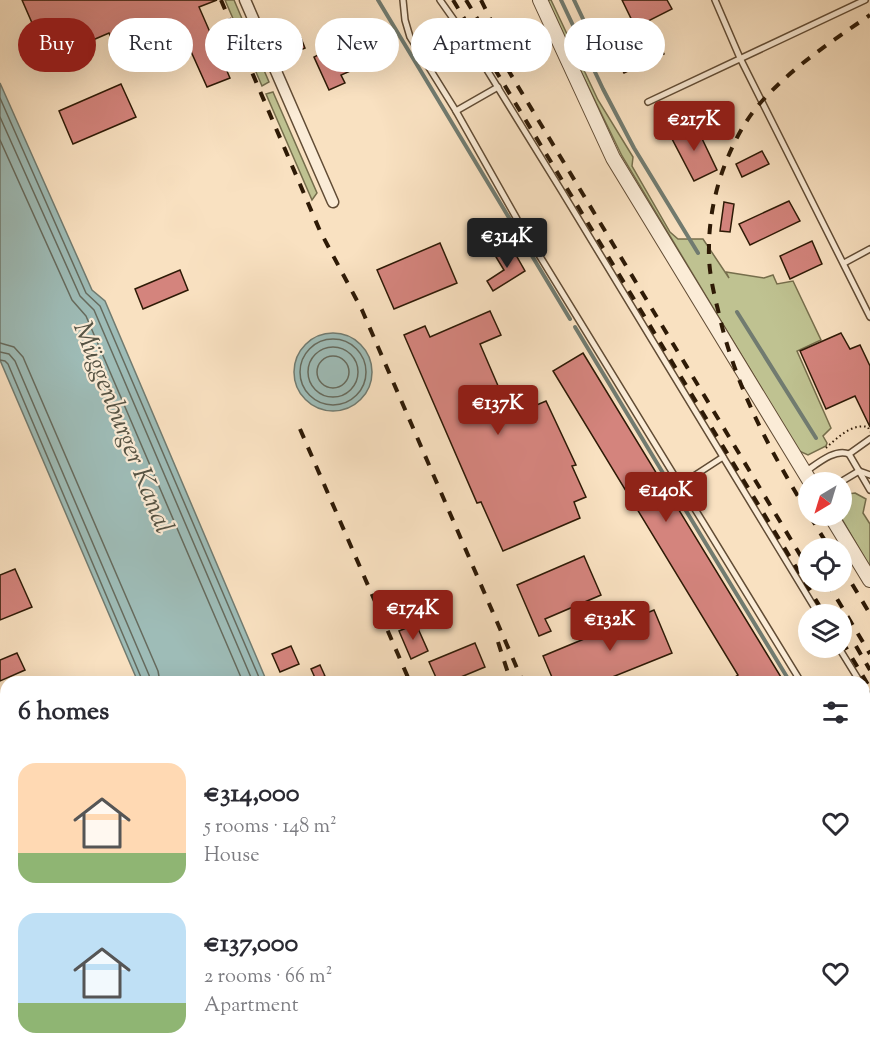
<!DOCTYPE html>
<meta charset="utf-8">
<style>
:root{--surface:#fff;--page:#f7f7f7;--text:#2b2b33;--muted:#7c7c81;--accent:#8f2418}
body{margin:0;font-family:"Sorts Mill Goudy",serif;background:var(--page);color:var(--text);height:100vh;display:flex;flex-direction:column;font-size:22px;white-space:nowrap}
*{box-sizing:border-box;margin:0}
p{font-size:20px;color:var(--muted)}
.icon{flex:none;width:33px;height:33px;fill:none;stroke:currentColor;stroke-width:2;stroke-linecap:round;stroke-linejoin:round}
.map{position:relative;flex:1;overflow:hidden}
.details{position:absolute;left:0px;top:676px;width:870px;height:386px;display:flex;flex-direction:column;background:var(--surface);border-radius:18px 18px 0 0;box-shadow:0 6px 24px #0002}
.details>*{flex:none}
.guide{position:absolute;left:18px;top:18px;width:834px;height:54px;display:flex;gap:12px}
.needle{width:39px;rotate:218deg}
.buttons{position:absolute;left:798px;top:472px;display:grid;gap:12px}
.buttons a{display:grid;place-items:center;width:54px;height:54px;border-radius:50%;background:var(--surface);box-shadow:0 6px 24px #0002;font-size:30px}
.price{position:absolute;translate:-50% -51px;padding:0 14px;border-radius:6px;background:var(--accent);color:#fff;font-size:20px;line-height:39px;filter:drop-shadow(0 2px 3px #0008)}
.price::after{content:'';position:absolute;left:50%;top:36px;width:18px;height:14px;margin-left:-9px;background:inherit;clip-path:polygon(0 0,100% 0,50% 100%)}
.price.active{background:#222;color:#fff}
ul{padding:0;list-style:none}
li{display:flex;align-items:center;gap:18px;height:150px;padding:0 18px}
li span{display:grid;place-items:center;flex:none;width:168px;height:120px;border-radius:18px;color:#555}
li>.icon{margin-inline-start:auto}
span .icon{width:72px;height:72px;fill:#fffc;stroke-width:1}
li b{font-size:26px}
h2{display:flex;justify-content:space-between;align-items:center;height:72px;padding:0 18px;font-size:26px}
.pill{padding:0 21px;border-radius:27px;background:var(--surface);box-shadow:0 6px 24px #0002;font-size:21px;line-height:54px}
.pill.active{background:var(--accent);color:#fff}
.map>svg:first-child{display:block}
.green{fill:#bfc291;stroke:#766e4c;stroke-width:1.5}
.water{fill:#9ebcb7;stroke:#717b70;stroke-width:1.5}
.lines{fill:none;stroke-linecap:round;stroke-linejoin:round}
.shore{stroke:#666b5e;stroke-width:1.5}
.stream{stroke:#717b70;stroke-width:4}
.building{fill:#d4847d;stroke:#2e1a06;stroke-width:1.5}
.service-casing{stroke:#614c35;stroke-width:8}
.minor-casing{stroke:#614c35;stroke-width:13}
.tertiary-casing{stroke:#614c35;stroke-width:16}
.path{stroke:#2e1a06;stroke-width:2;stroke-dasharray:1.5 3;stroke-linecap:butt}
.service{stroke:#fbecd7;stroke-width:5}
.minor{stroke:#fbecd7;stroke-width:10}
.tertiary{stroke:#fbecd7;stroke-width:14}
.rail{stroke:#2e1a06;stroke-width:4;stroke-dasharray:10 10;stroke-linecap:butt}
.labels{text-anchor:middle;stroke-width:4.5;stroke-linejoin:round;paint-order:stroke}
.water-label{font-size:27px;font-style:italic;fill:#555344;stroke:#fbecd7}
</style>
<div class="map">
<svg width="870" height="1061" viewBox="0 0 870 1061">
<rect width="100%" height="100%" fill="#f9e1c1"/>
<filter id="stains"><feTurbulence type="fractalNoise" baseFrequency=".00333" numOctaves="4"/><feColorMatrix values="0 0 0 0 .2 0 0 0 0 .09 0 0 0 0 .02 0 0 0 .5 -.17"/></filter>
<radialGradient id="worn" r=".72"><stop offset=".6" stop-color="#630" stop-opacity="0"/><stop offset="1" stop-color="#630" stop-opacity=".3"/></radialGradient>
<g class="green">
<path d="M 225,0 L 234,0 L 269,82 L 262,86 Z"/>
<path d="M 546,0 L 551,0 L 598,100 L 633,157 L 632,166 L 670,232 L 678,239 L 703,239 L 729,278 L 726,272 L 764,278 L 773,275 L 777,284 L 793,281 L 821,340 L 797,351 L 831,428 L 823,436 L 827,443 L 826,446 L 808,455 L 799,451 L 622,156 Z"/>
<path d="M 273,92 L 317,193 L 312,200 L 266,94 Z"/>
<path d="M 855,493 L 866,499 L 863,513 L 870,524 L 870,567 L 840,516 L 842,516 L 842,501 L 848,494 Z"/>
</g>
<g class="water">
<path d="M 0,83 L 92,290 L 105,301 L 267,682 L 138,682 L 0,360 Z"/>
<circle cx="333" cy="372" r="39"/>
<path d="M 293,1056 L 428,1056 L 430,1061 L 296,1061 Z"/>
</g>
<g class="lines">
<g class="shore">
<path d="M 0,98 L 86,293 L 100,306 L 261,682"/>
<path d="M 0,117 L 80,296 L 94,310 L 253,682"/>
<path d="M 0,140 L 72,300 L 86,316 L 243,682"/>
<circle cx="333" cy="372" r="33"/>
<path d="M 0,343 L 14,347 L 23,357 L 158,671 L 160,682"/>
<circle cx="333" cy="372" r="25"/>
<path d="M 0,352 L 9,354 L 15,361 L 149,675 L 151,682"/>
<circle cx="333" cy="372" r="16"/>
<path d="M 0,360 L 5,361 L 8,364 L 143,682"/>
</g>
<g class="stream">
<path d="M 378,0 L 570,319"/>
<path d="M 561,0 L 603,89 L 634,148 L 698,253"/>
<path d="M 574,0 L 603,61"/>
<path d="M 737,312 L 816,438"/>
<path d="M 575,327 L 669,483"/>
<path d="M 674,491 L 790,682"/>
</g>
</g>
<g class="building">
<path d="M 22,0 L 217,0 L 199,7 L 230,78 L 207,87 L 184,36 L 122,63 L 109,33 L 79,46 L 81,51 L 50,64 Z"/>
<path d="M 622,0 L 667,0 L 672,9 L 648,21 L 664,54 L 624,73 L 612,50 L 640,37 Z"/>
<path d="M 358,28 L 373,61 L 341,75 L 345,83 L 329,90 L 314,57 L 330,49 L 327,41 Z"/>
<path d="M 301,38 L 305,48 L 282,58 L 278,48 Z"/>
<path d="M 121,84 L 136,117 L 73,144 L 59,111 Z"/>
<path d="M 695,124 L 717,170 L 694,181 L 670,135 Z"/>
<path d="M 762,151 L 769,164 L 742,177 L 736,164 Z"/>
<path d="M 789,201 L 800,221 L 750,245 L 739,224 Z"/>
<path d="M 724,202 L 734,204 L 730,232 L 720,231 Z"/>
<path d="M 812,241 L 822,264 L 790,279 L 780,256 Z"/>
<path d="M 440,243 L 457,283 L 394,309 L 377,270 Z"/>
<path d="M 512,248 L 525,271 L 493,291 L 487,281 L 504,270 L 496,257 Z"/>
<path d="M 180,270 L 188,290 L 143,309 L 135,289 Z"/>
<path d="M 490,311 L 501,335 L 480,344 L 511,416 L 546,401 L 576,465 L 572,466 L 586,497 L 574,502 L 580,518 L 503,551 L 481,502 L 477,503 L 404,335 L 425,326 L 430,337 Z"/>
<path d="M 841,333 L 850,349 L 860,345 L 870,366 L 870,427 L 855,396 L 826,409 L 800,351 Z"/>
<path d="M 583,353 L 784,682 L 738,682 L 735,677 L 738,675 L 553,371 Z"/>
<path d="M 584,556 L 601,595 L 545,619 L 551,631 L 539,636 L 517,585 Z"/>
<path d="M 15,569 L 32,607 L 0,620 L 0,575 Z"/>
<path d="M 654,610 L 672,653 L 600,682 L 554,682 L 543,656 Z"/>
<path d="M 416,624 L 428,651 L 411,659 L 399,631 Z"/>
<path d="M 475,643 L 485,667 L 449,682 L 438,682 L 429,662 Z"/>
<path d="M 291,646 L 299,664 L 280,672 L 272,654 Z"/>
<path d="M 17,653 L 25,670 L 0,681 L 0,660 Z"/>
<path d="M 320,665 L 325,676 L 316,680 L 311,669 Z"/>
</g>
<g class="lines">
<g class="service-casing">
<g id="service">
<path d="M 403,0 L 405,20 L 410,37 L 456,111 L 517,219 L 801,682"/>
<path d="M 440,0 L 471,44 L 561,190 L 819,615"/>
<path d="M 715,0 L 740,58 L 870,317"/>
<path d="M 648,102 L 865,0"/>
<path d="M 456,111 L 498,87"/>
<path d="M 844,263 L 870,249"/>
<path d="M 849,454 L 870,439"/>
<path d="M 859,471 L 870,475"/>
<path d="M 805,472 C 817,464 835,448 849,454 L 870,490"/>
<path d="M 839,483 L 859,471"/>
<path d="M 680,485 L 723,457"/>
<path d="M 839,648 L 860,682"/>
<path d="M 864,689 L 870,699"/>
<path d="M 864,746 L 870,742"/>
<path d="M 864,773 L 870,780"/>
<path d="M 864,917 L 870,926"/>
</g>
</g>
<g class="minor-casing">
<g id="minor">
<path d="M 245,0 L 333,202"/>
<path d="M 0,1047 L 6,1061"/>
</g>
</g>
<g class="tertiary-casing">
<g id="tertiary">
<path d="M 540,0 L 613,158 L 811,483"/>
<path d="M 831,516 L 870,580"/>
</g>
</g>
<path class="path" d="M 826,448 C 837,438 852,423 868,427 L 870,432"/>
<use href="#service" class="service"/>
<use href="#minor" class="minor"/>
<use href="#tertiary" class="tertiary"/>
<g class="rail">
<path d="M 221,0 L 320,231 L 362,310 L 523,682"/>
<path d="M 453,0 L 825,615"/>
<path d="M 466,0 L 808,568"/>
<path d="M 481,0 L 505,49"/>
<path d="M 300,429 L 410,682"/>
<path d="M 808,513 C 768,447 735,386 718,310 C 713,290 708,268 709,247 C 709,220 715,191 724,167 C 733,143 746,118 763,100 C 794,66 832,41 870,15"/>
<path d="M 810,516 L 830,549"/>
<path d="M 842,567 L 870,614"/>
<path d="M 827,582 L 870,654"/>
<path d="M 842,641 L 870,688"/>
<path d="M 498,642 L 511,682"/>
<path d="M 856,646 L 870,670"/>
<path d="M 571,1056 L 573,1061"/>
</g>
</g>
<g class="labels">
<g class="water-label">
<text transform="translate(124 427) rotate(68)" y="9">Müggenburger Kanal</text>
</g>
</g>
<rect width="100%" height="100%" filter="url(#stains)"/>
<rect width="100%" height="100%" fill="url(#worn)"/>
</svg>
<div class="buttons">
<a><svg class="needle" viewBox="-14 -14 28 28"><path d="M0-13l5 13h-10z" fill="#e53935"/><path d="M0 13l5-13h-10z" fill="#7c7c81"/></svg></a>
<a><svg class="icon" aria-label="locate" viewBox="0 0 24 24"><circle cx="12" cy="12" r="6"/><path d="M12 2v4M12 18v4M2 12h4M18 12h4"/></svg></a>
<a><svg class="icon" aria-label="layers" viewBox="0 0 24 24"><path d="M12 4l9 5-9 5-9-5zM3 14l9 5 9-5"/></svg></a>
</div>
<b class="price" style="left:694px;top:152px">€217K</b>
<b class="price active" style="left:507px;top:269px">€314K</b>
<b class="price" style="left:498px;top:436px">€137K</b>
<b class="price" style="left:666px;top:523px">€140K</b>
<b class="price" style="left:413px;top:641px">€174K</b>
<b class="price" style="left:610px;top:652px">€132K</b>
<div class="guide">
<a class="pill active">Buy</a>
<a class="pill">Rent</a>
<a class="pill">Filters</a>
<a class="pill">New</a>
<a class="pill">Apartment</a>
<a class="pill">House</a>
</div>
<section class="details">
<h2>6 homes<svg class="icon" aria-label="filters" viewBox="0 0 24 24"><path d="M4 7h16M4 17h16"/><circle cx="9" cy="7" r="2"/><circle cx="15" cy="17" r="2"/></svg></h2>
<ul>
<li><span style="background:linear-gradient(#ffd9b3 75%,#8fb573 0)"><svg class="icon" aria-label="home" viewBox="0 0 24 24"><path d="M3 11l9-7 9 7M6 9v11h12V9"/></svg></span><div><b>€314,000</b><p>5 rooms · 148 m²</p><p>House</p></div><svg class="icon" aria-label="heart" viewBox="0 0 24 24"><path d="M12 20l-8-8c-3-5 5-10 8-4 3-6 11-1 8 4z"/></svg></li>
<li><span style="background:linear-gradient(#bfe0f5 75%,#8fb573 0)"><svg class="icon" aria-label="home" viewBox="0 0 24 24"><path d="M3 11l9-7 9 7M6 9v11h12V9"/></svg></span><div><b>€137,000</b><p>2 rooms · 66 m²</p><p>Apartment</p></div><svg class="icon" aria-label="heart" viewBox="0 0 24 24"><path d="M12 20l-8-8c-3-5 5-10 8-4 3-6 11-1 8 4z"/></svg></li>
</ul>
</section>
</div>
